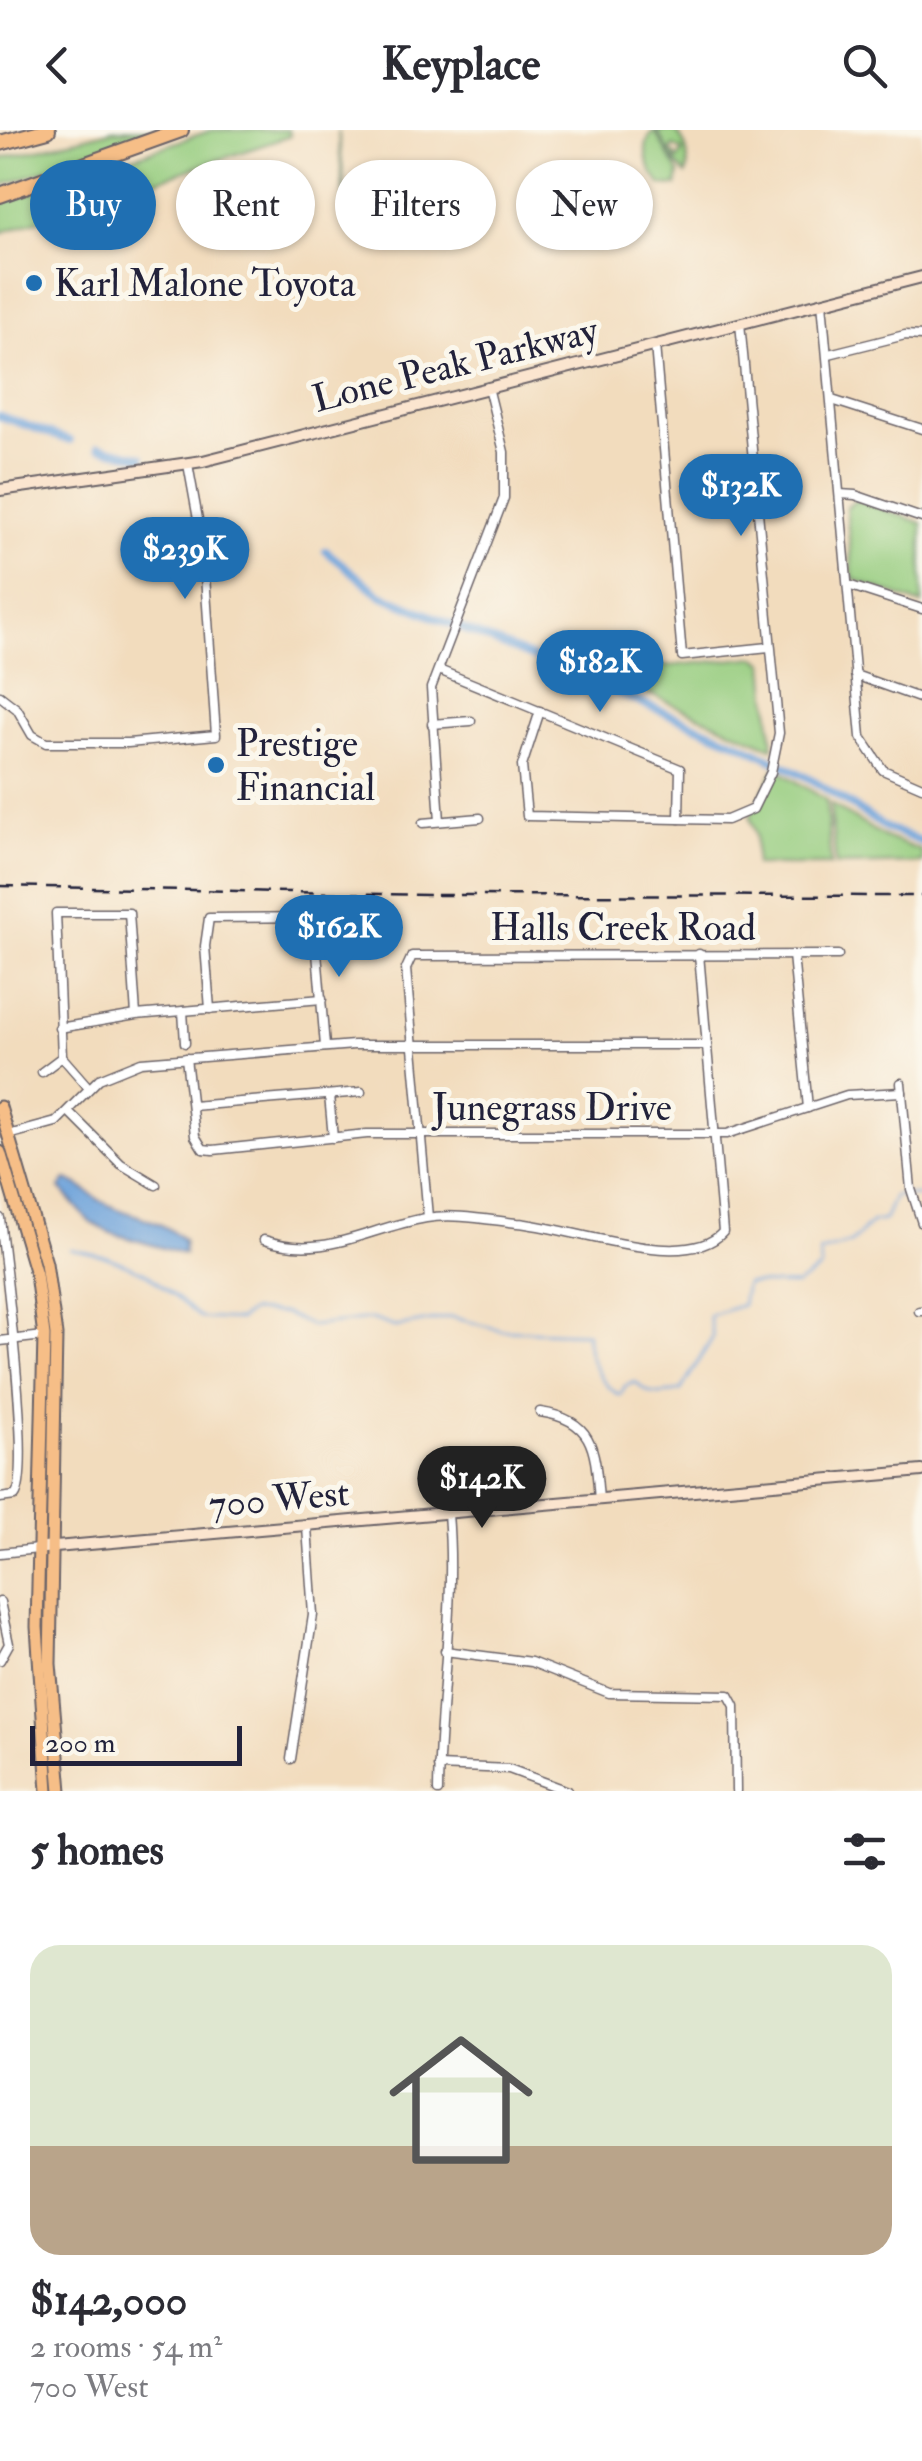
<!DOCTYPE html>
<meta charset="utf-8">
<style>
:root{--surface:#fff;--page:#f7f7f7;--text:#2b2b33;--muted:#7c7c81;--line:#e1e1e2;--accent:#1f6fb2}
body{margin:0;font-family:"IM FELL Double Pica",serif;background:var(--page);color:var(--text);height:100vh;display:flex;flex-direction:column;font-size:38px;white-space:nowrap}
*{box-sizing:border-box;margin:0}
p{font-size:32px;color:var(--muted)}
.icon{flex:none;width:55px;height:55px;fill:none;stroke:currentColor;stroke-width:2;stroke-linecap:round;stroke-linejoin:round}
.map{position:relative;height:1661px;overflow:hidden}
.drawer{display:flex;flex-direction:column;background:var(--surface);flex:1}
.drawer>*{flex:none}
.guide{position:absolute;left:30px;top:30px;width:862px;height:90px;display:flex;gap:20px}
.scale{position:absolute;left:30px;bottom:25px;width:212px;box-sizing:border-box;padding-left:10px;border:5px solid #22223b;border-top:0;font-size:28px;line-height:35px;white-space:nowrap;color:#22223b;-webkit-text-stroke:8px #fbf7ec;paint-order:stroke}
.price{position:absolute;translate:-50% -85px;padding:0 22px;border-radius:35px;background:var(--accent);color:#fff;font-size:32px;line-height:65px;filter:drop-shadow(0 2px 5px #0008)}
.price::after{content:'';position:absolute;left:50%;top:60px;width:30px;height:22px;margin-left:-15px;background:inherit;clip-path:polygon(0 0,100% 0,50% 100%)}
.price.on{background:#222;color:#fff}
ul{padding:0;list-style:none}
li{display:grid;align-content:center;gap:20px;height:530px;padding:0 30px}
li+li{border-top:2px solid var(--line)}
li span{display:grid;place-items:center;height:310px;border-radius:30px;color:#555}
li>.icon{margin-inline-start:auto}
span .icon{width:180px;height:180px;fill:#fffc;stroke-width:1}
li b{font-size:42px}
h2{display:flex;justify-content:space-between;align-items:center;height:120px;padding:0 30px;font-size:42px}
.tag{padding:0 35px;border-radius:45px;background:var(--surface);box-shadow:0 2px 8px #0004;font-size:35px;line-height:90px}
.tag.on{background:var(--accent);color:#fff}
header{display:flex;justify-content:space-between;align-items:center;height:130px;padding:0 30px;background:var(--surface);font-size:45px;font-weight:700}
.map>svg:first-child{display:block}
.green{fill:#95cc7e;stroke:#5c775c;stroke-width:2.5}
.water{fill:#6da2da;stroke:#48628a;stroke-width:2.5}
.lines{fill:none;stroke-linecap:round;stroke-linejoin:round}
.stream{stroke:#6da2da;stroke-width:2.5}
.canal{stroke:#6da2da;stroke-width:8}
.street-casing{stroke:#6b6368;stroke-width:11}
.secondary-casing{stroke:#6b6368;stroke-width:14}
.primary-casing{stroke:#6b6368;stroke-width:15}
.highway-casing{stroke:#6b6368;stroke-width:18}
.street{stroke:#fff;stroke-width:8}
.secondary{stroke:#fbe5cf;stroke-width:10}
.primary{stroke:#f6be87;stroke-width:11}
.highway{stroke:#f6be87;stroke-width:14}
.rail{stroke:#22223b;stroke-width:2.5;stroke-dasharray:15 8;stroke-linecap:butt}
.poi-dot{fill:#1f6fb2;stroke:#fbf7ec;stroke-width:4}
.labels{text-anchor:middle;stroke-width:10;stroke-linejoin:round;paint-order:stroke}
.poi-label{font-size:38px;fill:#22223b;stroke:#fbf7ec;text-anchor:start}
.street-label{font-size:38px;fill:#22223b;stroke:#fbf7ec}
</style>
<header><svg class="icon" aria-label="back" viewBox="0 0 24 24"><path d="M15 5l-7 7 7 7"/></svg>Keyplace<svg class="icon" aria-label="search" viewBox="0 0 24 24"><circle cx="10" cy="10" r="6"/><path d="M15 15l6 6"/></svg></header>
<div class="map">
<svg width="922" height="1661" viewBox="0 0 922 1661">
<rect width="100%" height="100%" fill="#fbf7ec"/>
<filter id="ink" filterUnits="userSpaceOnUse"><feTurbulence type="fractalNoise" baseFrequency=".01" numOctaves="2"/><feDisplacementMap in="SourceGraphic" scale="20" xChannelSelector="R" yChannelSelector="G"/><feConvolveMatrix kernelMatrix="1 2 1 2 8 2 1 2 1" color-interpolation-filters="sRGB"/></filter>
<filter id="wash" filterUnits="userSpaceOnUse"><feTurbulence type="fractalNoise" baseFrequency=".0048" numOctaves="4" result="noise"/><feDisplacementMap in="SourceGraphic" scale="40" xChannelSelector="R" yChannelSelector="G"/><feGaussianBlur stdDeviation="2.25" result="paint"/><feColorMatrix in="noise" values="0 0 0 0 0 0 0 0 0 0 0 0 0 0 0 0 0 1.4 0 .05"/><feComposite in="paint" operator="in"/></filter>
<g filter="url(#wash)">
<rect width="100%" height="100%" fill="#f2dcbd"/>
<g class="green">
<path d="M 114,0 L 160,0 L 0,56 L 0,29 Z"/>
<path d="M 212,0 L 288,0 L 290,6 L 0,103 L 0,73 Z"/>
<path d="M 338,0 L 347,77 L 364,87 L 365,93 L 462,89 L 346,97 Z"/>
<path d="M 654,0 L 679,44 L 677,56 L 661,55 C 647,39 639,17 654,0 Z"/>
<path d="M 657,0 L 675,0 C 688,15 690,29 686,45 L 675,33 L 683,21 L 673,16 L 670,21 L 676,26 L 673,31 Z"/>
<path d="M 856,370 L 922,393 L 922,475 L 853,449 L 846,378 Z"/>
<path d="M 757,527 L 765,533 L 773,618 L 640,560 L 638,539 Z"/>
<path d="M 775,638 L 826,670 L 831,735 L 755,735 L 756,705 L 750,687 Z"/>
<path d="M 830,674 L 885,707 L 922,721 L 922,733 L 836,735 Z"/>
</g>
<path class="water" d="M 66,1050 C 81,1054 88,1063 101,1071 C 129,1087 159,1087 183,1110 L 184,1124 L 111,1103 L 90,1092 L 60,1058 Z"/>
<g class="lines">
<path class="stream" d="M 70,1119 L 107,1127 L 146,1143 L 201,1188 L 239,1190 L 251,1181 L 284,1183 L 311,1196 L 372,1189 L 395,1197 L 451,1187 L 501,1200 L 587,1203 C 585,1224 601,1256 620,1265 L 625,1256 L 635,1252 C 650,1267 662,1266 681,1260 L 713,1207 L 709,1186 L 742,1175 L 746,1153 L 797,1155 L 821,1138 L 820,1122 L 851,1113 L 872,1092 L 884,1090 L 894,1066 L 922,1065"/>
<g class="canal">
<path d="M 0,286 L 70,311"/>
<path d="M 99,317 L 142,327"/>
<path d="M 326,421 L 381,465 L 741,614 L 809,648 L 886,698 L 922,712"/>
</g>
</g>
</g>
<g filter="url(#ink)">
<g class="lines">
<g class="street-casing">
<g id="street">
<path d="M 822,172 L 861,607 L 883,640 L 922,657"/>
<path d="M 655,215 L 682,526 L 769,517"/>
<path d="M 829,224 L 905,205 L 922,206"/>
<path d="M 832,270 L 922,299"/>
<path d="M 840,364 L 855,365 L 922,388"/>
<path d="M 848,455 L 922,479"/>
<path d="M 439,540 L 680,639 L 679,689"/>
<path d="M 855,545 L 922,569"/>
<path d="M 0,566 L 17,579 L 32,605 L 46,613 L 128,613 L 216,605 L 203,417 L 188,334"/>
<path d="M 540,581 L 522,636 L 527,686 L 727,690 L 753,679 L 771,642 L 779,603 L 740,193"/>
<path d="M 432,594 L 471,591"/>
<path d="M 440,691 L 431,558 L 504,368 L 504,322 L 488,257"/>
<path d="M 423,693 L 480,688"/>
<path d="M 793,825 L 808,978"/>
<path d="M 210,879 L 205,816 L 209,788 L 314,787 L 325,916"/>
<path d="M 183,881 L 185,913"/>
<path d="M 59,898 L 136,885 L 322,869"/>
<path d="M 186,928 L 195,1006 L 203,1019 L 213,1020 L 367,1004 L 727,1004 L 847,965 L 902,962"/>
<path d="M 42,942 L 62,927"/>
<path d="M 901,953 L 911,1059 L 922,1093"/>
<path d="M 89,958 L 62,927 L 56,783 L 129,783 L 136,885"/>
<path d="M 329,965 L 333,1008"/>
<path d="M 192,976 L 361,962"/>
<path d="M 69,982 L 121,1034 L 156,1055"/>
<path d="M 8,1005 L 56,992 L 99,949 L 141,932 L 354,915 L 707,915"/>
<path d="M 428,1087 L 406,839 L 412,826 L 838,825"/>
<path d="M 0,1088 C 4,1128 33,1345 15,1366 L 0,1368"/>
<path d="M 264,1110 C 325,1130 367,1098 426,1088 C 454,1083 489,1090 517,1093 C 567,1096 686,1144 723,1102 L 699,824"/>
<path d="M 919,1181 L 922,1181"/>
<path d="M 0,1211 L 44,1206"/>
<path d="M 540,1282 C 596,1290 595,1322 599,1370"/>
<path d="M 0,1423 L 38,1419"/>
<path d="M 0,1472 L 9,1514 L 0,1530"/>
<path d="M 445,1521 L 531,1532 L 609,1563 L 729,1565 L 735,1576 L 736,1661"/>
<path d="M 291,1629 L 313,1485 L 307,1397"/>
<path d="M 438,1636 L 509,1639 L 568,1661"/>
<path d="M 438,1661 C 439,1568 456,1477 448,1384"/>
</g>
</g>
<g class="secondary-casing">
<g id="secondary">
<path d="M 0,360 L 203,331 L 922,147"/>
<path d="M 44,1418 L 922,1341"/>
</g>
</g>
<g class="primary-casing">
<g id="primary">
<path d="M 0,977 L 46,1133 L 56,1205 L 50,1534 L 61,1661"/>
<path d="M 0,1022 L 36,1144 L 44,1206 L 37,1497 L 48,1661"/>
</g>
</g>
<g class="highway-casing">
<g id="highway">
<path d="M 0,13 L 48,0"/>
<path d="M 0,65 L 181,0"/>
</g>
</g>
<use href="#street" class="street"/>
<use href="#secondary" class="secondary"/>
<use href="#primary" class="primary"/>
<use href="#highway" class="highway"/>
<path class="rail" d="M 0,756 L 428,765 L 922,766"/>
</g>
</g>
<g class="poi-dot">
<circle cx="34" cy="153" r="10"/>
<circle cx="216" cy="635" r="10"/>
</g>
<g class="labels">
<g class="poi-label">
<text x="54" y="166">Karl Malone Toyota</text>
<text x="236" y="626">Prestige<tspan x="236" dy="44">Financial</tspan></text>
</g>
<g class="street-label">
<text transform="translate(455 234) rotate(-14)" y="13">Lone Peak Parkway</text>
<text x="623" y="810">Halls Creek Road</text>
<text x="552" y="990">Junegrass Drive</text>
<text transform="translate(279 1368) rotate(-5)" y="13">700 West</text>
</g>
</g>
</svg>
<div class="scale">200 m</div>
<b class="price" style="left:741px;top:409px">$132K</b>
<b class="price" style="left:185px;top:472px">$239K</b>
<b class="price" style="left:600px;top:585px">$182K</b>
<b class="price" style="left:339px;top:850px">$162K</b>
<b class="price on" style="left:482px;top:1401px">$142K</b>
<div class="guide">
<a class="tag on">Buy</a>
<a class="tag">Rent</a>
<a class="tag">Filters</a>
<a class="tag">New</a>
</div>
</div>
<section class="drawer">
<h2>5 homes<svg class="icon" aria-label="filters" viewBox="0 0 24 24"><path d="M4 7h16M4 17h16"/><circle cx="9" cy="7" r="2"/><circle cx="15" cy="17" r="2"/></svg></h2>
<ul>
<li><span style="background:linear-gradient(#dfe7d0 65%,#b9a48a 0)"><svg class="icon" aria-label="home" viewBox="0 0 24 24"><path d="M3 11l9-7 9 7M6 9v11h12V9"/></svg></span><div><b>$142,000</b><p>2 rooms · 54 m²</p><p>700 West</p></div></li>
</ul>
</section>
